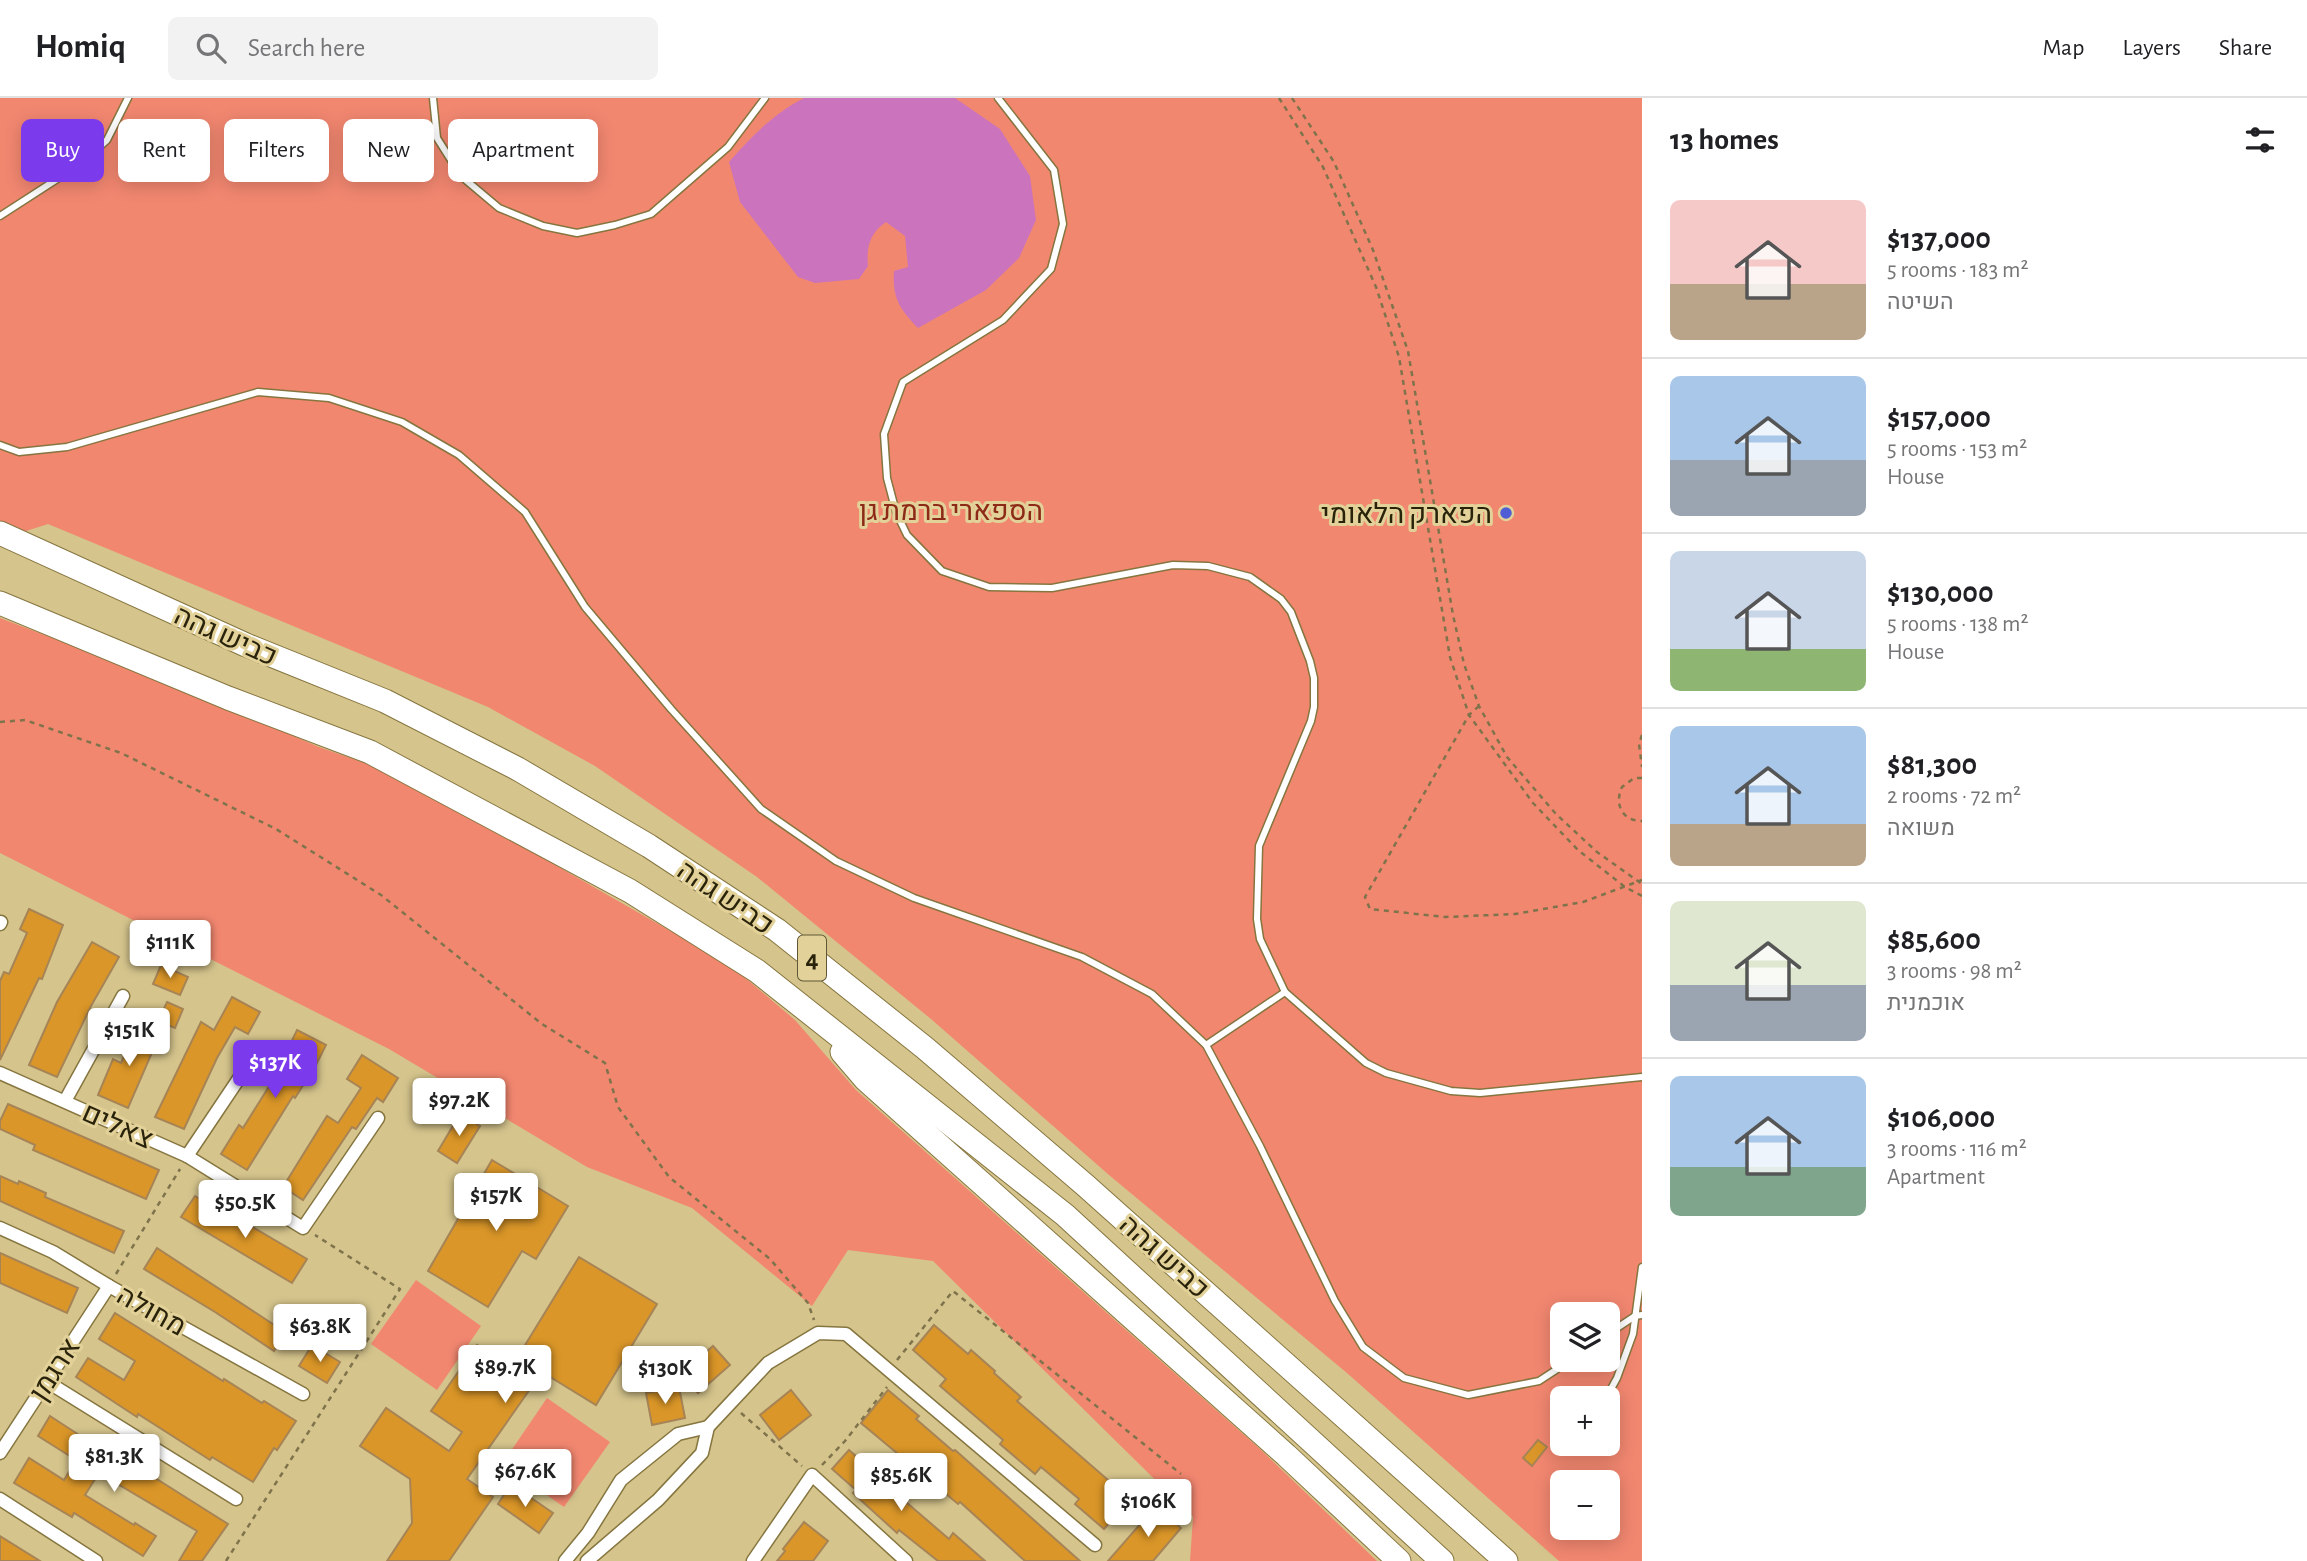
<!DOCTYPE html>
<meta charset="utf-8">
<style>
:root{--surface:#fff;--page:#f2f2f2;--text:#202124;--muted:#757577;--line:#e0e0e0;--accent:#7c3aed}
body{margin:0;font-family:"Alegreya Sans",Heebo,sans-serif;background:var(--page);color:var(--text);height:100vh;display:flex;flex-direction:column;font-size:26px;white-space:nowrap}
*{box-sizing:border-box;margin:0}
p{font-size:23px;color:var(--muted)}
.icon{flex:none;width:38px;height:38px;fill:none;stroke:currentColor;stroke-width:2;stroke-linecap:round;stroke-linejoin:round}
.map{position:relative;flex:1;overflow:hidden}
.panel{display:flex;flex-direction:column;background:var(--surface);width:665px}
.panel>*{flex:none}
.hud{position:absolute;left:21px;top:21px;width:665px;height:63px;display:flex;gap:14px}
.fabs{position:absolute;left:1550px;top:1204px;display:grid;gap:14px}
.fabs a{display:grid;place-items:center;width:70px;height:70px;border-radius:10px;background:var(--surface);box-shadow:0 4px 18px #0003;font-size:35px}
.price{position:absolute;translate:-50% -60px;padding:0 16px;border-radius:7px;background:#fff;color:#222;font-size:23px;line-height:46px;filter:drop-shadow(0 2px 4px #0008)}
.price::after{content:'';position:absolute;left:50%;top:42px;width:21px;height:16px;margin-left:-10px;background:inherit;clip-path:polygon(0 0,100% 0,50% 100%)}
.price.selected{background:var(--accent);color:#fff}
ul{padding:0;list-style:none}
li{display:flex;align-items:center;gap:21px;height:175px;padding:0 28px}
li+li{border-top:2px solid var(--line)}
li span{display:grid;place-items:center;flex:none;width:196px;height:140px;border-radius:10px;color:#555}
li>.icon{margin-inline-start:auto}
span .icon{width:84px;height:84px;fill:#fffc;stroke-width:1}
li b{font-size:30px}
h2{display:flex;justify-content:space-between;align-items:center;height:84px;padding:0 28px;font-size:30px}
.pill{padding:0 24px;border-radius:10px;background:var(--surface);box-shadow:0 4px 18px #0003;font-size:24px;line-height:63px}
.pill.selected{background:var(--accent);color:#fff}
header{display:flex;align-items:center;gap:42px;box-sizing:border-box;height:98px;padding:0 35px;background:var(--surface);border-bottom:2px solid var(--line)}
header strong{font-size:33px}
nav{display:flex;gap:38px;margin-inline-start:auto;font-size:24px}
.search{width:490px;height:63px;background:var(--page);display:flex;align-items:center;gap:18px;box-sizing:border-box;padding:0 24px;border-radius:10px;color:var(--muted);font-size:26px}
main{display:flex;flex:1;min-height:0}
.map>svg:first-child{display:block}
.green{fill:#f28770;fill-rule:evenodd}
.water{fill:#cb74bd}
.building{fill:#da9628;stroke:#a78456;stroke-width:2}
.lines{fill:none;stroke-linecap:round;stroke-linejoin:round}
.lane-casing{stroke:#85753f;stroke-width:9}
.street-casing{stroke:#85753f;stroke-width:15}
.highway-casing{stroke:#85753f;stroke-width:25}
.path{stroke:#7f734c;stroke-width:2.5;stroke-dasharray:5 5;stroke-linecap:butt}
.lane{stroke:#fff;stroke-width:6}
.street{stroke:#fff;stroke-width:12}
.highway{stroke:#fff;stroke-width:23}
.poi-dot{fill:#4f5ed4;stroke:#e2d198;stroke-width:2.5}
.labels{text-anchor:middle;stroke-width:6;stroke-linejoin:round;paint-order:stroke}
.shield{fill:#e2d198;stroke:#615736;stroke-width:2}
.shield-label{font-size:26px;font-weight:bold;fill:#2a230c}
.park-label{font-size:28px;fill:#8d2a17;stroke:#e2d198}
.poi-label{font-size:28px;fill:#2a230c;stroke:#e2d198;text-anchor:end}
.street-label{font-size:28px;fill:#2a230c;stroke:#e2d198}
</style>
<header>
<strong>Homiq</strong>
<div class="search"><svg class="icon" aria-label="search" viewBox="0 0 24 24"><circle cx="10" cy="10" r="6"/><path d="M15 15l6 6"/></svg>Search here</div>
<nav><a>Map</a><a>Layers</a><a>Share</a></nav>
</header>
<main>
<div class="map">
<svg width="1642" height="1463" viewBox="0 0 1642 1463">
<rect width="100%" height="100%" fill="#d5c48c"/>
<g class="green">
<path d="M 0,0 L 1642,0 L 1642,1463 L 1559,1463 L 1347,1275 L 1109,1077 L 931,921 L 757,779 L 595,668 L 488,609 L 48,426 L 23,434 L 0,424 ZM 1563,1216 L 1608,1216 L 1608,1262 L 1563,1262 ZM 1563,1300 L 1608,1300 L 1608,1346 L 1563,1346 ZM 1563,1384 L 1608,1384 L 1608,1430 L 1563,1430 Z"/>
<path d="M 0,520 L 171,585 L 319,649 L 396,676 L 730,867 L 795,922 L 856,992 L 1260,1351 L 1377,1463 L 1190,1463 L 1193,1419 L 933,1163 L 848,1152 L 812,1208 L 692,1110 L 587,1069 L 389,951 L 0,755 Z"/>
<path d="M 416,1182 L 481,1228 L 437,1292 L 371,1246 Z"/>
<path d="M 547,1300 L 610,1344 L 564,1409 L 502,1366 Z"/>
</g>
<path class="water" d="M 804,0 L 955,0 L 1000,31 L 1030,78 L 1036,122 L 1019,160 L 986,192 L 918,230 C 900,211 892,200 894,173 L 908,169 L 905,138 L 886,124 C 870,135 866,149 868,168 L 859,181 L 815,185 L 798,179 L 740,104 L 729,64 C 752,38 773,16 804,0 Z"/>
<g class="building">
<path d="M 29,811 L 63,827 L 42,881 L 39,880 L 0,962 L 0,883 L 4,874 L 9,876 L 27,835 L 20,831 Z"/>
<path d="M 92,844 L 119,859 L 91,908 L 57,979 L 29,967 L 57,904 Z"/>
<path d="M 161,867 L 188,879 L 180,897 L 153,886 Z"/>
<path d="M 232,899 L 260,914 L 248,936 L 235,929 L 217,960 L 184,1031 L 155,1019 L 201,924 L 214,932 Z"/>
<path d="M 167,904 L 183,911 L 175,930 L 158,923 Z"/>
<path d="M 138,926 L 160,936 L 128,1010 L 98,997 L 113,961 L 121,965 Z"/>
<path d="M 297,932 L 326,947 L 315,969 L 295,1000 L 293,998 L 247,1072 L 221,1056 L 239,1027 L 243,1030 L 290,955 L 287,953 Z"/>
<path d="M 362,957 L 398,980 L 383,1004 L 377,1000 L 356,1031 L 352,1029 L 303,1102 L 283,1089 L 327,1018 L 338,1025 L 361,990 L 347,981 Z"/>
<path d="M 8,1006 L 159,1072 L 146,1101 L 33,1052 L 35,1047 L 0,1031 L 0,1023 Z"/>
<path d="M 460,1016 L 480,1028 L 457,1065 L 438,1053 Z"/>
<path d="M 492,1062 L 568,1108 L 536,1161 L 522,1153 L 488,1209 L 428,1173 Z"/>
<path d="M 0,1078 L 18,1086 L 19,1083 L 46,1095 L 45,1099 L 124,1133 L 114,1155 L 0,1103 Z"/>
<path d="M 195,1098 L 236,1123 L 237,1120 L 307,1161 L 292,1185 L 181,1119 Z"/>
<path d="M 157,1150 L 285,1234 L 274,1253 L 215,1214 L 144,1171 Z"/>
<path d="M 0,1155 L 78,1190 L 67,1215 L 0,1185 Z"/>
<path d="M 579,1159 L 657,1206 L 596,1307 L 542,1274 L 467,1381 L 493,1399 L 449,1463 L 387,1463 L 412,1425 L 410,1381 L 360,1348 L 386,1310 L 449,1353 L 462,1334 L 431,1313 L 477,1247 L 511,1270 Z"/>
<path d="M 115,1215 L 223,1283 L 224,1281 L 262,1305 L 264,1303 L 296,1323 L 277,1352 L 274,1350 L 253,1384 L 212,1359 L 210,1362 L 138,1316 L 137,1319 L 76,1279 L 88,1260 L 124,1282 L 135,1263 L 99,1241 Z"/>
<path d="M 934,1227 L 968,1256 L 971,1252 L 995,1273 L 994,1275 L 1021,1299 L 1017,1303 L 1130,1401 L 1104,1431 L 1075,1406 L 1079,1401 L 1041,1369 L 1035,1376 L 1000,1346 L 1003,1342 L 940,1288 L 946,1281 L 913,1252 Z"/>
<path d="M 312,1247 L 340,1264 L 327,1285 L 299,1268 Z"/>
<path d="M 713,1248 L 730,1267 L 698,1295 L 681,1276 Z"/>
<path d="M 679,1289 L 685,1320 L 652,1327 L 646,1295 Z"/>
<path d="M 791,1292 L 811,1317 L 779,1342 L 760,1317 Z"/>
<path d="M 888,1292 L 919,1318 L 916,1321 L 953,1353 L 955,1352 L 1080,1463 L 1025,1463 L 960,1404 L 958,1406 L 861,1325 Z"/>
<path d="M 50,1318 L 122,1365 L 125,1361 L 228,1426 L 202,1463 L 179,1463 L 197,1433 L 104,1378 L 103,1381 L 97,1378 L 85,1397 L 134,1427 L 135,1425 L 156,1438 L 143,1458 L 74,1415 L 72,1419 L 14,1385 L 29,1360 L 64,1382 L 76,1362 L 38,1338 Z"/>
<path d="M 1538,1342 L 1547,1349 L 1532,1368 L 1523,1360 Z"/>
<path d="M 849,1352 L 866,1367 L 864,1368 L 949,1441 L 953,1435 L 985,1463 L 938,1463 L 899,1432 L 897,1435 L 853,1395 L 856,1392 L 832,1371 Z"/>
<path d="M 511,1386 L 553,1415 L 539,1435 L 498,1406 Z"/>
<path d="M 1156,1408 L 1181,1430 L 1153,1463 L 1108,1463 Z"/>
<path d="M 804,1424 L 828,1443 L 813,1463 L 777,1463 L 785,1453 L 783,1451 Z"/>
<path d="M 0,1438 L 40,1463 L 0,1463 Z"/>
</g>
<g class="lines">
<g class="lane-casing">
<g id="lane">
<path d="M 433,0 L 437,40 L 461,78 L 499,110 L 543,128 L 577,135 L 615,127 L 651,116 L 728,49 L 765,0"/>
<path d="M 998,0 L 1054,72 L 1063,126 L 1051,171 L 1003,222 L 903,284 L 884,336 L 887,380 L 896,414 L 907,437 L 942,473 L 989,489 L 1052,490 L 1173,467 L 1208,468 L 1250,479 L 1281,501 L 1291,514 L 1310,563 L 1314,580 L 1314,609 L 1311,623 L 1259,748 L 1257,821 L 1260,841 L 1285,894 L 1366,965 L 1386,975 L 1451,993 L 1480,995 L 1642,979"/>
<path d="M 0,118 L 82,65 L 107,42 L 128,0"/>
<path d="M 0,347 L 19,354 L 67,349 L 258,294 L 329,300 L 402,324 L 459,357 L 525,414 L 585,509 L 671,611 L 761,711 L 836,763 L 914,800 L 1082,859 L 1152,896 L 1206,947 L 1260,1048 L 1335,1203 L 1363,1249 L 1404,1280 L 1468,1297 L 1539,1283 L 1571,1262"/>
<path d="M 1206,947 L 1285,894"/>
<path d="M 1608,1236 L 1635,1218 L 1642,1217"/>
<path d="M 1606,1300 L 1617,1280 L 1633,1236 L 1642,1169"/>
<path d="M 1567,1347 L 1569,1346"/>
</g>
</g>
<g class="street-casing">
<g id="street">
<path d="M 0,826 L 1,824"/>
<path d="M 0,975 L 187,1058 L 303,1130 L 378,1020"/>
<path d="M 65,1003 L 123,898"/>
<path d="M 187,1058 L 256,955"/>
<path d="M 0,1130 L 53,1154 L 109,1188 L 303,1296"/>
<path d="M 46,1283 L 236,1401"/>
<path d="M 0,1355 L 109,1188"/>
<path d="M 0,1401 L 96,1463"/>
<path d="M 565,1463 L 588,1435 L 621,1382 L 678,1336 L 708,1329"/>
<path d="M 587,1463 L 658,1402 L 702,1355 L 708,1329 L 768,1265 L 818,1235 L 846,1236 L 1095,1447"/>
<path d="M 753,1463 L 812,1377 L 906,1463"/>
</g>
</g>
<g class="highway-casing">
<g id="highway">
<path d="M 0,435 L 246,547 L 385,603 L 518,671 L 649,748 L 777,832 L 925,950 L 1085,1087 L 1506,1463"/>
<path d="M 0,505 L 228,600 L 370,654 L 630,793 L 757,873 L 1065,1117 L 1442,1463"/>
<path d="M 842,954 L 866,982 L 1286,1357 L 1399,1463"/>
</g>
</g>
<g class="path">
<path d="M 1279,0 L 1323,69 L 1376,189 L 1399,259 L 1450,559 L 1469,617 L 1533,705 L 1578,752 L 1625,789 L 1642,798"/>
<path d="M 1292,0 L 1334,64 L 1373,152 L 1408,253 L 1453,517 L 1464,566 L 1479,608 L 1507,659 L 1556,716 L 1597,754 L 1642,786"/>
<path d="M 1479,608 L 1469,617 L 1365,799 L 1370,811 L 1445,819 L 1515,816 L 1583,804 L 1642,782"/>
<path d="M 0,624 L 25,622 L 121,655 L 276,731 L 381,797 L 542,926 L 605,965 L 618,1009 L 669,1079 L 770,1161 L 808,1205 L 814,1222"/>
<path d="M 1642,637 L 1639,646 L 1642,669"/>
<path d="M 1642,680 L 1634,680 L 1622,689 C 1614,706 1622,723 1642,723"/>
<path d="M 116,1176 L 180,1071"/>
<path d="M 897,1262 L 953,1193 L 1181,1376"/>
<path d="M 741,1315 L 802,1368"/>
<path d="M 822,1367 L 845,1343 L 887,1289"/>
<path d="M 226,1463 L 400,1191 L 315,1137"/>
</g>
<use href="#lane" class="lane"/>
<use href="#street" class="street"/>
<use href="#highway" class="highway"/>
</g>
<circle class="poi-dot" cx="1506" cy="415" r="7"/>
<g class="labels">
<rect class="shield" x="798" y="837.5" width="28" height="45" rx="5"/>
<g class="shield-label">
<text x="812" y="869">4</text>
</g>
<g class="park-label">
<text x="951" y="422">הספארי ברמת גן</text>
</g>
<g class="poi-label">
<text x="1492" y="425">הפארק הלאומי</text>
</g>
<g class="street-label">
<text transform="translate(226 537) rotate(24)" y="10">כביש גהה</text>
<text transform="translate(726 799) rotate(34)" y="10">כביש גהה</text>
<text transform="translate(118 1027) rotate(24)" y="10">צאלים</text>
<text transform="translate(1165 1158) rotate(42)" y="10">כביש גהה</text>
<text transform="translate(152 1212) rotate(29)" y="10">מחולה</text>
<text transform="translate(54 1271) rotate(-57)" y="10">ארגמן</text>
</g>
</g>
</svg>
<div class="fabs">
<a><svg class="icon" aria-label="layers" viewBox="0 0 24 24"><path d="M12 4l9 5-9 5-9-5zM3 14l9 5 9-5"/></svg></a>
<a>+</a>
<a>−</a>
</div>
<b class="price" style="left:170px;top:882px">$111K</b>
<b class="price" style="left:129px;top:970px">$151K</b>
<b class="price selected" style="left:275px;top:1002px">$137K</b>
<b class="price" style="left:459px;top:1040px">$97.2K</b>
<b class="price" style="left:496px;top:1135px">$157K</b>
<b class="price" style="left:245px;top:1142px">$50.5K</b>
<b class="price" style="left:320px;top:1266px">$63.8K</b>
<b class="price" style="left:505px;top:1307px">$89.7K</b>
<b class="price" style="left:665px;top:1308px">$130K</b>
<b class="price" style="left:114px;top:1396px">$81.3K</b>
<b class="price" style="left:525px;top:1411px">$67.6K</b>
<b class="price" style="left:901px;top:1415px">$85.6K</b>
<b class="price" style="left:1148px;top:1441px">$106K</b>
<div class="hud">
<a class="pill selected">Buy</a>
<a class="pill">Rent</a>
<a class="pill">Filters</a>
<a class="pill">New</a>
<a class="pill">Apartment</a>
</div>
</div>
<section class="panel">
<h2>13 homes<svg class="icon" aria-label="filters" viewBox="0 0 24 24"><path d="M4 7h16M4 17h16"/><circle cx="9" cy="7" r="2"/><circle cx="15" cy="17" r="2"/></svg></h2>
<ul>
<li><span style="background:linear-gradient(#f6c9c9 60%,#b9a48a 0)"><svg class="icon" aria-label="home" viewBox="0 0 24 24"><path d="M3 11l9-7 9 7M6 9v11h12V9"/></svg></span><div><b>$137,000</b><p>5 rooms · 183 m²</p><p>השיטה</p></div></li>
<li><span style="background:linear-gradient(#a9c7e8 60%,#9aa5b1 0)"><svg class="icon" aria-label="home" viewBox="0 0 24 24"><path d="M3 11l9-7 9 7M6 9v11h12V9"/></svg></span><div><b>$157,000</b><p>5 rooms · 153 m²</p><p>House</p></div></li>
<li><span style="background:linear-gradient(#c9d6e8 70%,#8fb573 0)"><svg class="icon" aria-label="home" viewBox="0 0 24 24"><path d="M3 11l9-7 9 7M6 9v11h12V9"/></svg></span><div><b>$130,000</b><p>5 rooms · 138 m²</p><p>House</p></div></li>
<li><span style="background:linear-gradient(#a9c7e8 70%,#b9a48a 0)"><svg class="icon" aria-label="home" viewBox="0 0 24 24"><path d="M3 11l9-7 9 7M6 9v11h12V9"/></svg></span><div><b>$81,300</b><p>2 rooms · 72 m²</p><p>משואה</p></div></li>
<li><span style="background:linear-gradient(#dfe7d0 60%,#9aa5b1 0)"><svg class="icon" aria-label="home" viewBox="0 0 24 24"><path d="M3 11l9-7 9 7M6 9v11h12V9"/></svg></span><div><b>$85,600</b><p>3 rooms · 98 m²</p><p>אוכמנית</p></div></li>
<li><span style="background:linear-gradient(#a9c7e8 65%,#7fa58c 0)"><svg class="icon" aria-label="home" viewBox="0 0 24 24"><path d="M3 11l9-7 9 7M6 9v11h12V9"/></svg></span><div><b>$106,000</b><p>3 rooms · 116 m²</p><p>Apartment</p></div></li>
</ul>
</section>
</main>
